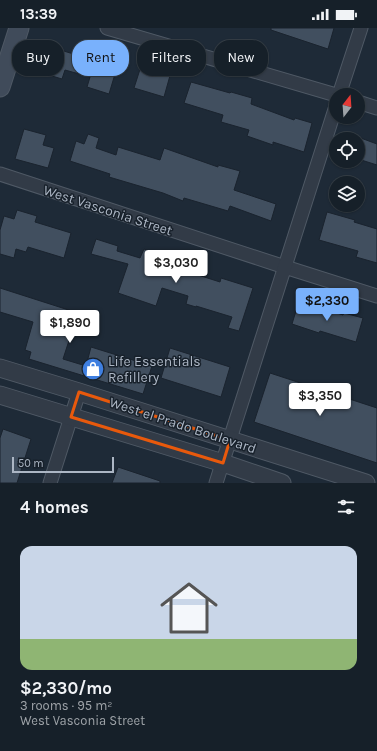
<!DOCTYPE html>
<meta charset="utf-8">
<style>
:root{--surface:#162029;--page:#1f2831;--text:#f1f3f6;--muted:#9ea3a8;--line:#353e46;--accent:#79b1fc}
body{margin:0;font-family:Karla,sans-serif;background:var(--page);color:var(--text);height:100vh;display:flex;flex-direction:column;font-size:15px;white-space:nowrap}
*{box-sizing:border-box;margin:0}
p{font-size:13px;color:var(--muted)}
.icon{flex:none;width:22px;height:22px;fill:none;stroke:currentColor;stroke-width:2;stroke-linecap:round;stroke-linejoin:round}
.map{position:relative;height:455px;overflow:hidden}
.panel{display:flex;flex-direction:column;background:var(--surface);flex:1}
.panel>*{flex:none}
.hud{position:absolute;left:12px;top:12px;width:353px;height:36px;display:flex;gap:8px}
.needle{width:26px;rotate:17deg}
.buttons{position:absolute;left:329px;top:60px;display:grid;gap:8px}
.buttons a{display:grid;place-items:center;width:36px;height:36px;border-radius:50%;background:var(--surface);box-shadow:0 1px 3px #0004,0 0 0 1px var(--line);font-size:20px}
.scale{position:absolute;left:12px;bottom:10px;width:102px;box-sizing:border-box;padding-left:4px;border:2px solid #acb6c4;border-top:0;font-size:11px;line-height:14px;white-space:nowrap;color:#acb6c4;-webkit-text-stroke:3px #18212b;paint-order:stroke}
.price{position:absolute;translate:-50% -34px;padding:0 9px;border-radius:4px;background:#fff;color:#222;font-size:13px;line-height:26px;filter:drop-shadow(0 1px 2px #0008)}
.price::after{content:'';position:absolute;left:50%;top:24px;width:12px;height:9px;margin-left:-6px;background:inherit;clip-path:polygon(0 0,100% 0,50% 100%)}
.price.active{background:var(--accent);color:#111}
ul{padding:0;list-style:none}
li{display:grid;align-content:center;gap:8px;height:212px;padding:0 20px}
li+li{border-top:1px solid var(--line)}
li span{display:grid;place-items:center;height:124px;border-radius:12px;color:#555}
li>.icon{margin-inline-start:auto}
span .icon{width:72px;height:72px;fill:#fffc;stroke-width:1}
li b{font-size:17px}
h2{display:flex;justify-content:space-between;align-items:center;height:48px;padding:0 20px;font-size:17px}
.tag{padding:0 14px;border-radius:16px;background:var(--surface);box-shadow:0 1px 3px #0004,0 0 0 1px var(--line);font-size:14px;line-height:36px}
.tag.active{background:var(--accent);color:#111}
.status{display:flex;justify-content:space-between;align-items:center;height:28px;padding:0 20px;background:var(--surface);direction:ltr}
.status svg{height:11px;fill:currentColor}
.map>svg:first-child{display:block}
.building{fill:#414f5f;stroke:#1a232e}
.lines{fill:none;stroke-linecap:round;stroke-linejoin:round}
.minor-casing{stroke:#4f5965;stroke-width:15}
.tertiary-casing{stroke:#4f5965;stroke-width:19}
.secondary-casing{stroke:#4f5965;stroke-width:21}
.minor{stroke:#323b47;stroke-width:13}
.tertiary{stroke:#323b47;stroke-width:17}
.secondary{stroke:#404b5a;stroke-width:19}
.marked{fill:none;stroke:#e8590c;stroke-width:3;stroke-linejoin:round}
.labels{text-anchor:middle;stroke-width:3;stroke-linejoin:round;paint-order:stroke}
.street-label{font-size:14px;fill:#acb6c4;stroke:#18212b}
.poi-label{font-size:14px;fill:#acb6c4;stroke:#18212b;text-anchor:start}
</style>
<div class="status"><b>13:39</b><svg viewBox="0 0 49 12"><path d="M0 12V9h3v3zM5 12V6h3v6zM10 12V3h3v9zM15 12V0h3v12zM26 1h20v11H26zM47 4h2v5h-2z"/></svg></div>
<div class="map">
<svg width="377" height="455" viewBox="0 0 377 455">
<rect width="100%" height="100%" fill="#1e2a37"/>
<g class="building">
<path d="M 271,0 L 334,0 L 328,21 L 271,2 Z"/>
<path d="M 50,19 L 94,32 L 98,20 L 121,26 L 109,66 L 87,59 L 90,49 L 65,42 L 62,51 L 42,45 Z"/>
<path d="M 142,35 L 171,44 L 164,69 L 134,60 Z"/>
<path d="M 191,54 L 230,65 L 231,64 L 252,70 L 251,76 L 294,92 L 295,90 L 312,95 L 304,124 L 273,114 L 273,117 L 247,108 L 249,102 L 221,94 L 223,87 L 184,75 Z"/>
<path d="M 24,101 L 46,107 L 43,117 L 54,120 L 48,140 L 15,131 Z"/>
<path d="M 88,106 L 99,110 L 96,120 L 116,127 L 118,119 L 160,132 L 164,120 L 218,139 L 218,137 L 240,143 L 234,162 L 276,176 L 271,193 L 230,178 L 228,183 L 184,170 L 183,173 L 163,165 L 109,149 L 110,146 L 70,133 L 76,113 L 84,116 Z"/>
<path d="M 358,109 L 377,116 L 377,137 L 358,131 Z"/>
<path d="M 17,182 L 37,188 L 35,194 L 71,205 L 64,230 L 28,219 L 26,224 L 16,221 L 14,230 L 0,226 L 0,202 L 4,188 L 14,191 Z"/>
<path d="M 327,184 L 355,192 L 354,194 L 377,201 L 377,235 L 356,229 L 358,223 L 319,212 Z"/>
<path d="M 96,211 L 118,218 L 117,223 L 140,230 L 144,221 L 172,231 L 170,238 L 220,254 L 221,250 L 253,260 L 239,303 L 228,300 L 232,289 L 196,278 L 196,279 L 186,276 L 188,268 L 162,260 L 156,278 L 118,265 L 128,236 L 91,226 Z"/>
<path d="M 0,260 L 78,285 L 63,331 L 86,338 L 91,319 L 152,338 L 143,366 L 29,331 L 31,324 L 25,322 L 33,294 L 0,284 Z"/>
<path d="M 299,273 L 343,287 L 344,285 L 363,290 L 356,314 L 320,303 L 319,305 L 292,296 Z"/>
<path d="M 170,320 L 230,339 L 221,369 L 161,350 Z"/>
<path d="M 270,345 L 377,380 L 377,435 L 254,394 Z"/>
<path d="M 3,401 L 31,411 L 17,455 L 0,455 L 0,410 Z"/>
<path d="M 118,439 L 160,453 L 160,455 L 112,455 Z"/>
</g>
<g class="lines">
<g class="minor-casing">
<g id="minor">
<path d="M 107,0 L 336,67"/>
<path d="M 339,67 L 361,0"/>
<path d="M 358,74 L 377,80"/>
<path d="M 0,146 L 285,239 L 377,268"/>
<path d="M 50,455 L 79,364"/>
<path d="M 216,455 L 336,78"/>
</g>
</g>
<g class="tertiary-casing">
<g id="tertiary">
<path d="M 0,340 L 79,364 L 366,455"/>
<path d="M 0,367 L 223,435 L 282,455"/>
</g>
</g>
<g class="secondary-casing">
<path id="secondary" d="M 0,59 L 19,0"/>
</g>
<use href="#minor" class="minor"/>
<use href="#tertiary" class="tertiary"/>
<use href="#secondary" class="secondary"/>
</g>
<path class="marked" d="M 79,364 L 230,412 L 223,435 L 71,389 Z"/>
<defs>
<g id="shop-disc" transform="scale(1.15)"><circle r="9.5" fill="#3f7fe0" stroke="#18212b"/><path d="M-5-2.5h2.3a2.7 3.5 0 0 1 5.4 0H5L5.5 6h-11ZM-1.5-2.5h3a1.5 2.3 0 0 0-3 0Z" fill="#fff"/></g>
</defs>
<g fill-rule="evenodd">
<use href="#shop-disc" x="93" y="341"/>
</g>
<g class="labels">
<g class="street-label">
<text transform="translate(108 182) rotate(18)" y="5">West Vasconia Street</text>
<text transform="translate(183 397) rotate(18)" y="5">West el Prado Boulevard</text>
</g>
<g class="poi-label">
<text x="108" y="338">Life Essentials<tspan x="108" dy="16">Refillery</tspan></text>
</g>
</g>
</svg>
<div class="buttons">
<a><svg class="needle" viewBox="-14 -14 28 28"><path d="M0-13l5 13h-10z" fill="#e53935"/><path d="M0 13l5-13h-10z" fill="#9ea3a8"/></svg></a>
<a><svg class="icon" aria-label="locate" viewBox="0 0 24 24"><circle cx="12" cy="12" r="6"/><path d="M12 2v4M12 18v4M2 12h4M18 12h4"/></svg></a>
<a><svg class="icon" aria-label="layers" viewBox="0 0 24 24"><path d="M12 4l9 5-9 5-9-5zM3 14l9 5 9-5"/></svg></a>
</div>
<div class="scale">50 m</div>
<b class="price" style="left:176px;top:256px">$3,030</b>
<b class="price active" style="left:327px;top:294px">$2,330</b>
<b class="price" style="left:70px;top:316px">$1,890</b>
<b class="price" style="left:320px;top:389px">$3,350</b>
<div class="hud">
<a class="tag">Buy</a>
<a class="tag active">Rent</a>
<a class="tag">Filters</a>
<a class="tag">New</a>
</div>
</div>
<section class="panel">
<h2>4 homes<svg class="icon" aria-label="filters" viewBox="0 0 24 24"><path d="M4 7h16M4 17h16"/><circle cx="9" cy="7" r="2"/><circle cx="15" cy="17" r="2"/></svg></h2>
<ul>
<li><span style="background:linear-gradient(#c9d6e8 75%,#8fb573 0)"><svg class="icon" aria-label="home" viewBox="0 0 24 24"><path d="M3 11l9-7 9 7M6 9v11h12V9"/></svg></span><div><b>$2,330/mo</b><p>3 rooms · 95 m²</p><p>West Vasconia Street</p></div></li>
</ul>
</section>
